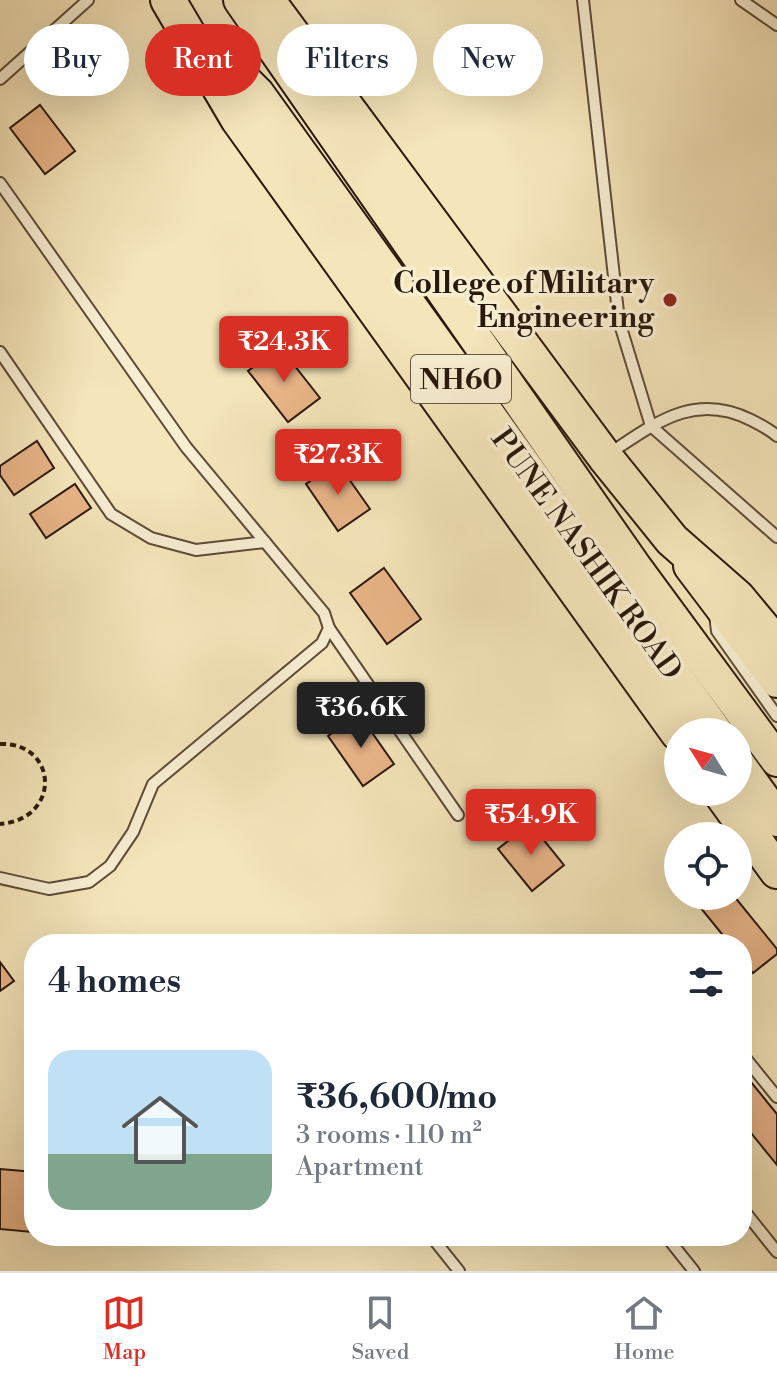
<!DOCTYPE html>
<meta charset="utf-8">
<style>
:root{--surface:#fff;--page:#f2f2f3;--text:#1f2937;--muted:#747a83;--line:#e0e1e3;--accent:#d93025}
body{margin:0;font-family:"Libre Bodoni",serif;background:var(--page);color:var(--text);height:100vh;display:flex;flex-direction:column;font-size:30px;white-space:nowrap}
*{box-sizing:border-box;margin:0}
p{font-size:26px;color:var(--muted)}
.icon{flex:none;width:44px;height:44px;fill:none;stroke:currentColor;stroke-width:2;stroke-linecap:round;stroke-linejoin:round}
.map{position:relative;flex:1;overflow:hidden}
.drawer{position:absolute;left:24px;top:934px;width:728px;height:312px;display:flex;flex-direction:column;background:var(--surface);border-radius:32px;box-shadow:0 8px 32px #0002}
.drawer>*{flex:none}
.hud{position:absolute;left:24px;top:24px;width:730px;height:72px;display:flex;gap:16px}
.needle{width:52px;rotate:307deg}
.tools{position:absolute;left:664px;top:718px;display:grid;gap:16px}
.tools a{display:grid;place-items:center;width:88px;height:88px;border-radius:50%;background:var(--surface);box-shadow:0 8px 32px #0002;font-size:40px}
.price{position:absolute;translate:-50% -68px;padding:0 18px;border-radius:8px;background:var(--accent);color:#fff;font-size:26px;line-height:52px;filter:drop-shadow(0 2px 4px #0008)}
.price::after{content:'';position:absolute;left:50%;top:48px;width:24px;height:18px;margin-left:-12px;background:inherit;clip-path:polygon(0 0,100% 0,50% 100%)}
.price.selected{background:#222;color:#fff}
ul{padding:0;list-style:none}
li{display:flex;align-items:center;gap:24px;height:200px;padding:0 24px}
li+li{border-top:2px solid var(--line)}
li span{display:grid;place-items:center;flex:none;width:224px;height:160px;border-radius:24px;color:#555}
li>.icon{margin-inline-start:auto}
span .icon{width:96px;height:96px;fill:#fffc;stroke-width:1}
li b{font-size:34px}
h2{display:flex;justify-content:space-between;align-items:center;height:96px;padding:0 24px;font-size:34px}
.pill{padding:0 28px;border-radius:36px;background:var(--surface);box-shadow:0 8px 32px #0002;font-size:28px;line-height:72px}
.pill.selected{background:var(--accent);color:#fff}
.menu{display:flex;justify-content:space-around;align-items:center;height:112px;border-top:2px solid var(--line);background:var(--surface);font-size:22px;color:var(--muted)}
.menu a{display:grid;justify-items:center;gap:4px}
.menu .selected{color:var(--accent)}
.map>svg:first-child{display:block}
.building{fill:#e9b589;stroke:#2a180b;stroke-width:2}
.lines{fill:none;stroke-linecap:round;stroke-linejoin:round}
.service-casing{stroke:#5d4b37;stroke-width:14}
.primary-casing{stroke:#2a180b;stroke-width:36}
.trunk-casing{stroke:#2a180b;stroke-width:38}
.path{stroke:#2a180b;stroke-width:4;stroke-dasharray:6 4;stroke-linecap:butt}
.service{stroke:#f8eed2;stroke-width:10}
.primary{stroke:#f5e5ba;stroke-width:32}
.trunk{stroke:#f5e5ba;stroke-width:34}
.poi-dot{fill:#8f2418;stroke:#f8eed2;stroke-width:3}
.labels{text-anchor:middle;stroke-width:7;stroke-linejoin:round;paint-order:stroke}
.shield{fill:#f8eed2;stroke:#685847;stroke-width:2}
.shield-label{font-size:28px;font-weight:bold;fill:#2a180b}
.poi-label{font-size:30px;font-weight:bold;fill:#2a180b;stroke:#f8eed2;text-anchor:end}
.street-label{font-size:30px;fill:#2a180b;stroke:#f8eed2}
</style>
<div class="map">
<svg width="777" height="1271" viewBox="0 0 777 1271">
<rect width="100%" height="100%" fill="#f5e5ba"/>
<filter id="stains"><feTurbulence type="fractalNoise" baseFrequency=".0025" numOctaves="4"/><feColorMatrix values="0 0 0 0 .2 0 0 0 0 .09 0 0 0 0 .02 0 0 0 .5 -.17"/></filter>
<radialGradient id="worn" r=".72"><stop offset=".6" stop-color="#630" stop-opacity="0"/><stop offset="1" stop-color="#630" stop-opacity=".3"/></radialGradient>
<g class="building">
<path d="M 40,105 L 75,151 L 45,174 L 10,128 Z"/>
<path d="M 280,347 L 320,398 L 288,422 L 248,371 Z"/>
<path d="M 37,441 L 54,468 L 14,495 L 0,475 L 0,466 Z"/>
<path d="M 337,462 L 370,509 L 338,531 L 306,484 Z"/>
<path d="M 75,484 L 91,508 L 46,538 L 30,514 Z"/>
<path d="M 384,568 L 421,619 L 387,644 L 350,593 Z"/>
<path d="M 359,714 L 394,764 L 363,786 L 328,736 Z"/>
<path d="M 530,823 L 564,865 L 532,891 L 498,849 Z"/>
<path d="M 691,896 L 734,896 L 777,949 L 777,954 L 753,973 L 742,959 L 742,944 L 730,944 Z"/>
<path d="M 0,962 L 14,981 L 0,991 Z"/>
<path d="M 742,1071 L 777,1114 L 777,1165 L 742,1122 Z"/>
<path d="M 0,1169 L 34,1172 L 32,1232 L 0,1229 Z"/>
</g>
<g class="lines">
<g class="service-casing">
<g id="service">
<path d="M 583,0 L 619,321 L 651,426 L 777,537"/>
<path d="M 741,0 L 777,25"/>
<path d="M 0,79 L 88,0"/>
<path d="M 0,183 L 186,447 L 324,613 L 329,628 L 322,643 L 153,784 L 133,832 L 110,866 L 89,882 L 49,889 L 0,878"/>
<path d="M 0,352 L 111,514 L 151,538 L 196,550 L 265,542"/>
<path d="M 610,453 C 657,422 695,392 751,420 C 761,425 769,429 777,436"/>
<path d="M 715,615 L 717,631 L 777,716"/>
<path d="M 329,628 L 458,815"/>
<path d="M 742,1054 L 777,1097"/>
<path d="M 742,1208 L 777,1252"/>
<path d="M 431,1236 L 459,1271"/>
<path d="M 666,1236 L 694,1271"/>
</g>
</g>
<g class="primary-casing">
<g id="primary">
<path d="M 240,0 L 635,567 L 777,760"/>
<path d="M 690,566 L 777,681"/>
</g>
</g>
<g class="trunk-casing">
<g id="trunk">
<path d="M 168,0 L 238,119 L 678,733"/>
<path d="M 267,0 L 605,457 L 672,540 L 737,597 L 777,645"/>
<path d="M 206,50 L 222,59 L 257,94 L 715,732"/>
<path d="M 738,765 L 777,819"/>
<path d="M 720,792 L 777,871"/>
</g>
</g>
<path class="path" d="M 0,744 C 58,742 62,819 0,824"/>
<use href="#service" class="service"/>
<use href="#primary" class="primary"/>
<use href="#trunk" class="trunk"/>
</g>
<circle class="poi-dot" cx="670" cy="300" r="8"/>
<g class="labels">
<rect class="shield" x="411" y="355" width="100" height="48" rx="6"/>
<g class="shield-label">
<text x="461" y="389">NH60</text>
</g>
<g class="poi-label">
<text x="654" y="293">College of Military<tspan x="654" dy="34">Engineering</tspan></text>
</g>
<g class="street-label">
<text transform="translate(587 554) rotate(54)" y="10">PUNE NASHIK ROAD</text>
</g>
</g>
<rect width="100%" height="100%" filter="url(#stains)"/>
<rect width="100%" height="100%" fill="url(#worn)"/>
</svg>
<div class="tools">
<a><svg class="needle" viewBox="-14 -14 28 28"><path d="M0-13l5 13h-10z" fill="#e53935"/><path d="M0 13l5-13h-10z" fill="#747a83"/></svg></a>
<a><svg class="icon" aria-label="locate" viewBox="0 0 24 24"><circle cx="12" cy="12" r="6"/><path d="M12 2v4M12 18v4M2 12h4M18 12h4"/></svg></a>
</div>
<b class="price" style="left:284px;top:384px">₹24.3K</b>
<b class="price" style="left:338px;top:497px">₹27.3K</b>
<b class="price selected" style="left:361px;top:750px">₹36.6K</b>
<b class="price" style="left:531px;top:857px">₹54.9K</b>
<div class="hud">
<a class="pill">Buy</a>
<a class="pill selected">Rent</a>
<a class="pill">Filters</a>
<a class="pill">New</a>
</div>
<section class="drawer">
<h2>4 homes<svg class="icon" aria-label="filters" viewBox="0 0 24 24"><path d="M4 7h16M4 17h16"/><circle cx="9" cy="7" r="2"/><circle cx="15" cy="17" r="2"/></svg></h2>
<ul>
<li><span style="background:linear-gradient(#bfe0f5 65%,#7fa58c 0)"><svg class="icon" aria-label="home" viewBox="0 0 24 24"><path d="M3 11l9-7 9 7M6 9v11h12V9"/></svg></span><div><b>₹36,600/mo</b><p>3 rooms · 110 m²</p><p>Apartment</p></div></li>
</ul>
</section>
</div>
<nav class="menu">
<a class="selected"><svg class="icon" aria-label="map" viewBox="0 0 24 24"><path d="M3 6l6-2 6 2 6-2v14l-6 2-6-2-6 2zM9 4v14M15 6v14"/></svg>Map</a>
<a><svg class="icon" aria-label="saved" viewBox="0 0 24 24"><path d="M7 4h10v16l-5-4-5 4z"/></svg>Saved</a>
<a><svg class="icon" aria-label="home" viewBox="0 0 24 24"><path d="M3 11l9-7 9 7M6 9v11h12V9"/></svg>Home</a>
</nav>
